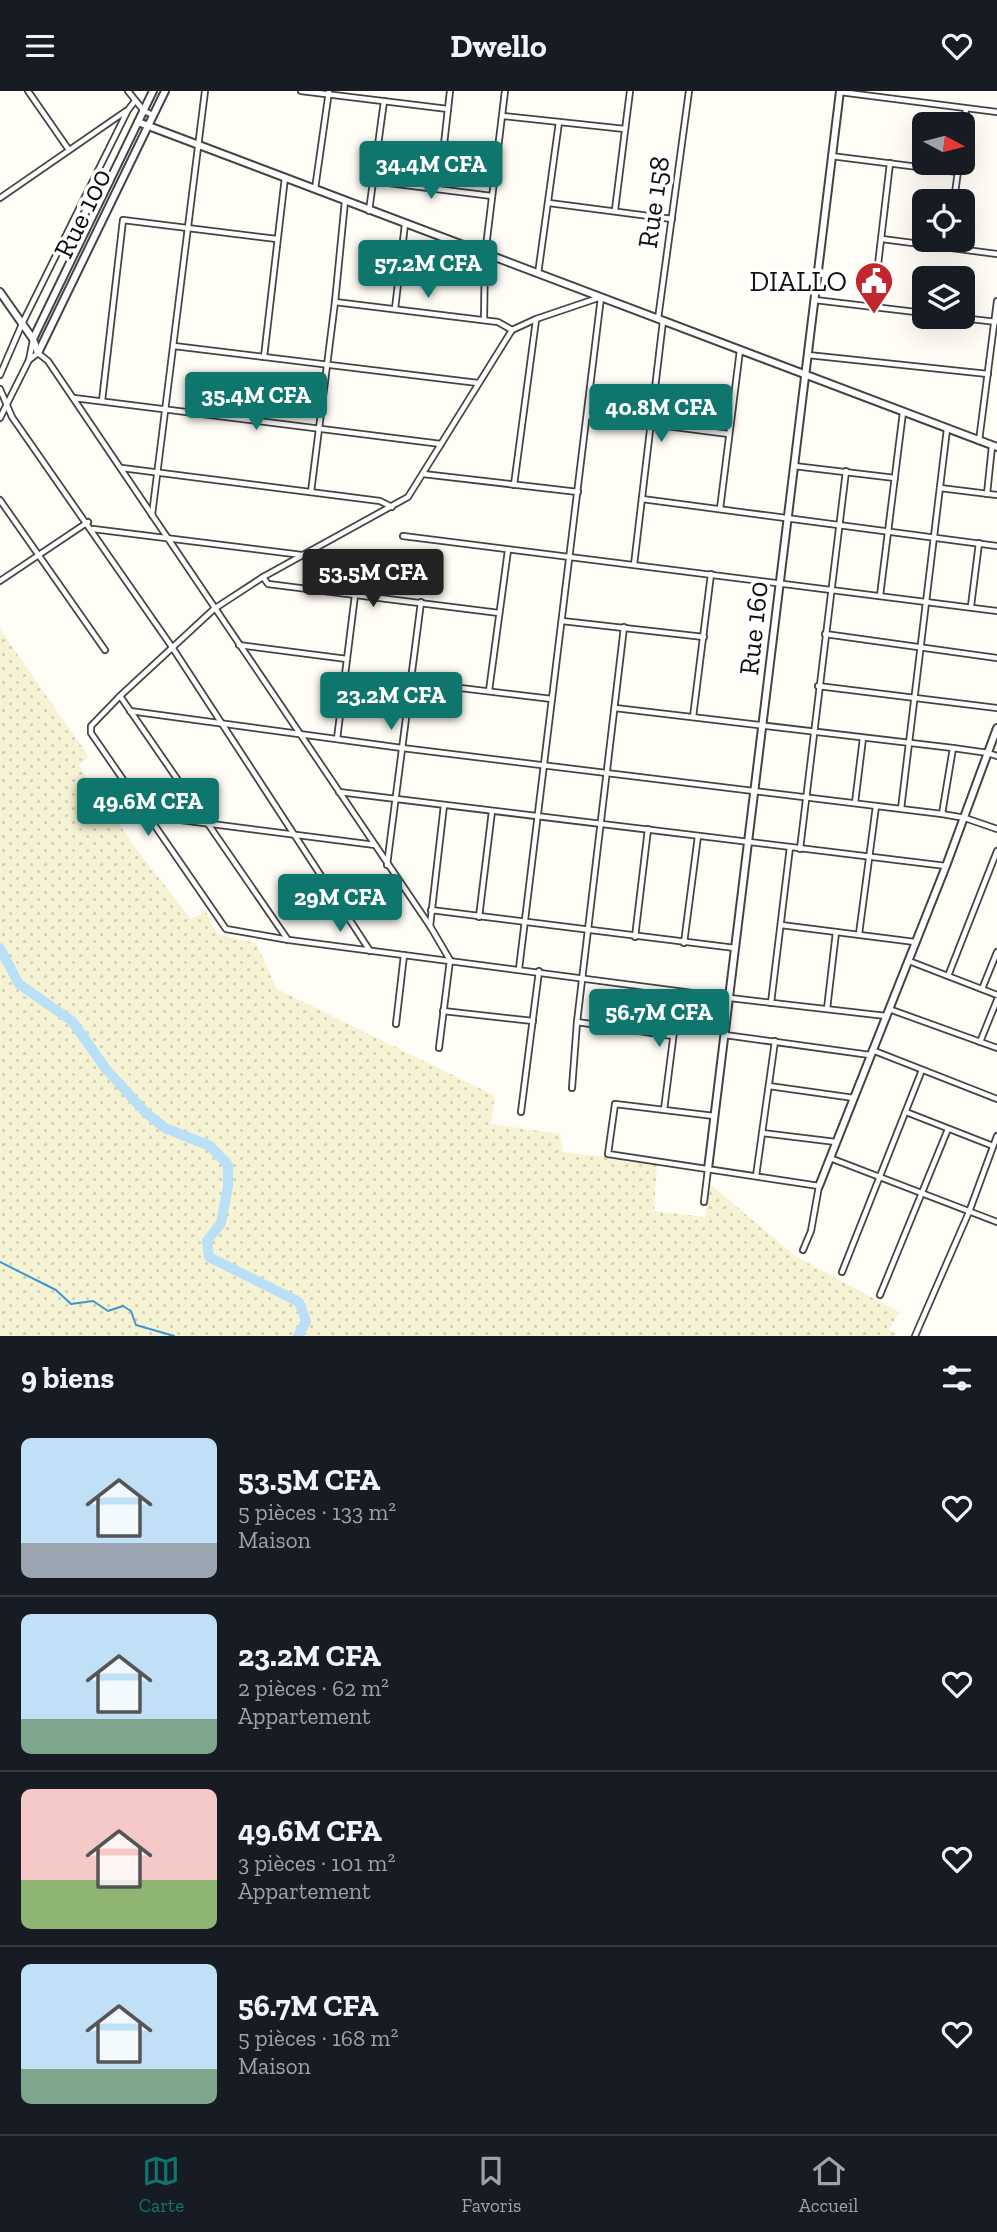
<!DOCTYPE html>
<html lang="fr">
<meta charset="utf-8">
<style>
:root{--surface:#171b24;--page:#242831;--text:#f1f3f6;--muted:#9ea1a6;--line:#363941;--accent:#0f766e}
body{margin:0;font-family:"Zilla Slab",serif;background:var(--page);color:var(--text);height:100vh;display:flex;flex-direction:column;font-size:26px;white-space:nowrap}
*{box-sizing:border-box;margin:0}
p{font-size:23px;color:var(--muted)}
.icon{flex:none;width:38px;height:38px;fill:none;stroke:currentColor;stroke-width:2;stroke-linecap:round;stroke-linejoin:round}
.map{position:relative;height:1245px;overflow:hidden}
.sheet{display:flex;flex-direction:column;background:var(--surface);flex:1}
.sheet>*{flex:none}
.needle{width:46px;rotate:97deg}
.buttons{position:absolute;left:912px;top:21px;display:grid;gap:14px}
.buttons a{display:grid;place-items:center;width:63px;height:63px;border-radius:10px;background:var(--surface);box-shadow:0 7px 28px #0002;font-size:35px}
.price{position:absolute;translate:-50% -60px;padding:0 16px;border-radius:7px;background:var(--accent);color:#fff;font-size:23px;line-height:46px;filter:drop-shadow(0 2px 4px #0008)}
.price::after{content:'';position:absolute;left:50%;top:42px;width:21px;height:16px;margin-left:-10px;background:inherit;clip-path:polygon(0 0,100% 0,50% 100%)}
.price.selected{background:#222;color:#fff}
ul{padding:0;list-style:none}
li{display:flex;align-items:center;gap:21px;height:175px;padding:0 21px}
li+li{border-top:2px solid var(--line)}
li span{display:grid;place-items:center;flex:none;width:196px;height:140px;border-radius:10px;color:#555}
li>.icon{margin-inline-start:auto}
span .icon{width:84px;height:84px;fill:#fffc;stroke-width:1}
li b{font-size:30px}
h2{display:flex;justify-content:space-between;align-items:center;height:84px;padding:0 21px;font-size:30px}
header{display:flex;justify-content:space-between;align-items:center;height:91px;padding:0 21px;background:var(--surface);font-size:32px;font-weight:700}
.tabs{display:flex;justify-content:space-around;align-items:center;height:98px;border-top:2px solid var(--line);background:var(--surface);font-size:19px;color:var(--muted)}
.tabs a{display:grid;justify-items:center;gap:4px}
.tabs .selected{color:var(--accent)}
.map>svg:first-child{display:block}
.farmland{fill:url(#farmland-dots)}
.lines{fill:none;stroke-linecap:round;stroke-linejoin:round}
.stream{stroke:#3f96cf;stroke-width:2}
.river{stroke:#b9e0f7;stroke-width:10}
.minor-casing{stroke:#444;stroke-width:8}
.tertiary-casing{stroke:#444;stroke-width:10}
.minor{stroke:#fff;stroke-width:4.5}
.tertiary{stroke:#fff;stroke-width:6}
.labels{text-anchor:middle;stroke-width:7;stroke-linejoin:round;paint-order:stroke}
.street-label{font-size:28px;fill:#111;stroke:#fff}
.poi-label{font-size:28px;fill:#111;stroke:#fff;text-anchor:end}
</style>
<header><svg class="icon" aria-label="menu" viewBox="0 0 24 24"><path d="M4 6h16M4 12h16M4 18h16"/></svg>Dwello<svg class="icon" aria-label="heart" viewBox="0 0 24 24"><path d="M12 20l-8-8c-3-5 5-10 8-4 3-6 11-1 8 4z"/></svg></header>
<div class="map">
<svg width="997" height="1245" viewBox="0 0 997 1245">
<defs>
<pattern id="farmland-dots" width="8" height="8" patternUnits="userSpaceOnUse" patternTransform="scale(1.75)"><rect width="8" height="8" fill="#f6f3d4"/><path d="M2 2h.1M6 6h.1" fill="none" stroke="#d2cfb5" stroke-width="1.8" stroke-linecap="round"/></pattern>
</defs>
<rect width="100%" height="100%" fill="#fffdf5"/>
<path class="farmland" d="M 0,538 L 89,666 L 79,674 L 99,705 L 121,694 L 135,717 L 115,727 L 137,759 L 191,828 L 205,820 L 217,843 L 256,852 L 277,898 L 495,1005 L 491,1033 L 560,1043 L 563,1061 L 657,1072 L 654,1120 L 705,1126 L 710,1093 L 795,1165 L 899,1221 L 889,1239 L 896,1243 L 895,1245 L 0,1245 Z"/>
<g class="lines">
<path class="stream" d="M 0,1171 L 56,1199 L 71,1213 L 93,1210 L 108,1220 L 123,1215 L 131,1220 L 136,1234 L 174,1245"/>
<path class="river" d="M 0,857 L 19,893 L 72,930 L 106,978 L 145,1021 L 165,1037 L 210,1055 L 228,1074 L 228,1095 L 221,1132 L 207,1150 L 209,1166 L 299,1211 L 306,1230 L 298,1245"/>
<g class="minor-casing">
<g id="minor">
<path d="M 28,0 L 69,59"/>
<path d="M 128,0 L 144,20 L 153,24"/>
<path d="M 301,0 L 448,18"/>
<path d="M 840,1 L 997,21"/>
<path d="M 503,25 L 625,38"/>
<path d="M 962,43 L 966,18"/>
<path d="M 831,65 L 958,81"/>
<path d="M 373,90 L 492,105"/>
<path d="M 315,98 L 329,0"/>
<path d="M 439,98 L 450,0"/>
<path d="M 0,107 L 126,20"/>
<path d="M 954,110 L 959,72"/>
<path d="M 549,112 L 672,128"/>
<path d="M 615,119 L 630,0"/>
<path d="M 369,120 L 384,10"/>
<path d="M 882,148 L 997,163"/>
<path d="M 538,183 L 559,31"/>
<path d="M 815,209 L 924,222"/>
<path d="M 335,211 L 498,231 L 512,239"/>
<path d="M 873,216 L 890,72"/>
<path d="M 395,218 L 405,133"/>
<path d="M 953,226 L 997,231"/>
<path d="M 658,228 L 689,0"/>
<path d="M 484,229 L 485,164 L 505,0"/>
<path d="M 174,255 L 478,292"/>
<path d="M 808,264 L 988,283"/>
<path d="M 264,266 L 285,86"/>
<path d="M 29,269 L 38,262 L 48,270 L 430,835 L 450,869 L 439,957"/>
<path d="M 0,284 L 22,233 L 128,19 L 135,10"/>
<path d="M 0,298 L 12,326 L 172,556 L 370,860"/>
<path d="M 74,307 L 441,353"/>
<path d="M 102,310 L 123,129 L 277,148"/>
<path d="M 588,325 L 729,343"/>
<path d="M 0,327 L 29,269 L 33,249"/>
<path d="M 979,350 L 997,210"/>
<path d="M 794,375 L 895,387"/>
<path d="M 122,377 L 380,410 L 392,416"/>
<path d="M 423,383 L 578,401"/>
<path d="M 514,394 L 536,229"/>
<path d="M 940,397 L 997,404"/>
<path d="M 311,401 L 335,211 L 345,110"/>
<path d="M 987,403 L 992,355"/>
<path d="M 642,408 L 997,455"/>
<path d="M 0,409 L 105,559"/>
<path d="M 720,418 L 740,259"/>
<path d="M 152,424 L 205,0"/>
<path d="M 93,438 L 302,464"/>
<path d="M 403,445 L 997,520"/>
<path d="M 634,474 L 663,230"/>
<path d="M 263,486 L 268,493 L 499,522"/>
<path d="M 0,490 L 88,431"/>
<path d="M 880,505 L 903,321"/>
<path d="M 971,515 L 979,452"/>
<path d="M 562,530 L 704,546"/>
<path d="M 825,543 L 997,567"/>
<path d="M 239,554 L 347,568"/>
<path d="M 411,591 L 552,608"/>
<path d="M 818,595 L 997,617"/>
<path d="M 489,600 L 508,459"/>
<path d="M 120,605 L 288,849"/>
<path d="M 615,617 L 953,657 L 988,662 L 997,665"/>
<path d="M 130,620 L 402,657 L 942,723 L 965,727 L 997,738"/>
<path d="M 693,626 L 711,483"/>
<path d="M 337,648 L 355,504"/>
<path d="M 339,701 L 946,775"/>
<path d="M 855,712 L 863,647"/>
<path d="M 901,718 L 947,338"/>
<path d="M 134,723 L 375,754"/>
<path d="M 942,723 L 953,657"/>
<path d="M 800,758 L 846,380"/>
<path d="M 387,774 L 421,511"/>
<path d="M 431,819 L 735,857"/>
<path d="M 479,826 L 492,720"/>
<path d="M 781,834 L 915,851"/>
<path d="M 430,835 L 444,714"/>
<path d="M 859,843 L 876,715"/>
<path d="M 635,846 L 648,738"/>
<path d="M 684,852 L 698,745"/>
<path d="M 909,870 L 997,904"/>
<path d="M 519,878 L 601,206 L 536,228 L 512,239 L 408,406 L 263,486 L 214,518 L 120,605 L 91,635 L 91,642 L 226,838 L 289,849 L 730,907 L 886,925"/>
<path d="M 948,885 L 997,760"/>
<path d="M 982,898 L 997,861"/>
<path d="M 771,912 L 790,756"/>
<path d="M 827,918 L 836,841"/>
<path d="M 889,918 L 997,957"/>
<path d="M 443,920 L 533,930"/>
<path d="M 577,931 L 673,945"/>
<path d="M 396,933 L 404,864"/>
<path d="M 725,944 L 870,964"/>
<path d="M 980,951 L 997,909"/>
<path d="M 872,959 L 997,1008"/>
<path d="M 769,995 L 854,1007"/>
<path d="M 572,997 L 577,931 L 624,536"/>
<path d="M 664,1019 L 679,901"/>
<path d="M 521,1021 L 539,880"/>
<path d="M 906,1021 L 993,1055"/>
<path d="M 714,1025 L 615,1013 L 608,1063 L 819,1095 L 811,1140 L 803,1159"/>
<path d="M 762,1042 L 836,1051"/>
<path d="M 830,1067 L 997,1131"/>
<path d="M 756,1085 L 775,950"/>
<path d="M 704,1111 L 708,1078"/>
<path d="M 842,1181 L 922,979"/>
<path d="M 880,1204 L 948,1038"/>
<path d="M 915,1245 L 969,1121 L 997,1045"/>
</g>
</g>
<g class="tertiary-casing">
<g id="tertiary">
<path d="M 138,31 L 997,356"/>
<path d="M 0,201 L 33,248 L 38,262"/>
<path d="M 33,248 L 153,0"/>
<path d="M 38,262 L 165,0"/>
<path d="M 708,1078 L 840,0"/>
<path d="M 819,1095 L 946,775 L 997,637"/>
</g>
</g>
<use href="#minor" class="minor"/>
<use href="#tertiary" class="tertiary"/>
</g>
<defs>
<g id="civic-pin" transform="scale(2.0125)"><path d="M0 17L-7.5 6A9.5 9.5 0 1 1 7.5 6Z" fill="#c4262e" stroke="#fff"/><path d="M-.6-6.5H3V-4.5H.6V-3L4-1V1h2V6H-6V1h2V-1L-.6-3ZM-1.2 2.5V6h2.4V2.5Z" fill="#fff"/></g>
</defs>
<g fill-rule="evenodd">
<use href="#civic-pin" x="874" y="190"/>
</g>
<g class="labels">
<g class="street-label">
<text transform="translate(653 111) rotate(-82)" y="10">Rue 158</text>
<text transform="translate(82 122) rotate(-64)" y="10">Rue 100</text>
<text transform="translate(753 537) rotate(-84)" y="10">Rue 160</text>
</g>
<g class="poi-label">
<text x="847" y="200">DIALLO</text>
</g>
</g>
</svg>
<div class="buttons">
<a><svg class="needle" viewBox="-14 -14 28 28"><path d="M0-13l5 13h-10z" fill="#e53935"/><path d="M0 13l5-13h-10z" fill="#9ea1a6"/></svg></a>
<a><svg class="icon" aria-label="locate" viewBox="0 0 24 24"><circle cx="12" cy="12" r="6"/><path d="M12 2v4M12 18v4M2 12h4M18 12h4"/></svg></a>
<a><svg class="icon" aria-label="layers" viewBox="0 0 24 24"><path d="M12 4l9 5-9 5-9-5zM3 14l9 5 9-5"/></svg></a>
</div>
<b class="price" style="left:431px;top:110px">34.4M CFA</b>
<b class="price" style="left:428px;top:209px">57.2M CFA</b>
<b class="price" style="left:256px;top:341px">35.4M CFA</b>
<b class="price" style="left:661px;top:353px">40.8M CFA</b>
<b class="price selected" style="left:373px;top:518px">53.5M CFA</b>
<b class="price" style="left:391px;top:641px">23.2M CFA</b>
<b class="price" style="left:148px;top:747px">49.6M CFA</b>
<b class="price" style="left:340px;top:843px">29M CFA</b>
<b class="price" style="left:659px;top:958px">56.7M CFA</b>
</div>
<section class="sheet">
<h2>9 biens<svg class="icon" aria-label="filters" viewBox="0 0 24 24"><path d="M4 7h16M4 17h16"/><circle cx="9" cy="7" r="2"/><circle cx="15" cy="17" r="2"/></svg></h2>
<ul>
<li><span style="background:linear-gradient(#bfe0f5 75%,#9aa5b1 0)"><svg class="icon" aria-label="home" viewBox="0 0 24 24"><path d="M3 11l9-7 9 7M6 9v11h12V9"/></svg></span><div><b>53.5M CFA</b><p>5 pièces · 133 m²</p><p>Maison</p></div><svg class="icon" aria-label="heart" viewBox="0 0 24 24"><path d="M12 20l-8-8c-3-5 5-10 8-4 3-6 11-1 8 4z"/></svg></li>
<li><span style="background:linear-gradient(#bfe0f5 75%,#7fa58c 0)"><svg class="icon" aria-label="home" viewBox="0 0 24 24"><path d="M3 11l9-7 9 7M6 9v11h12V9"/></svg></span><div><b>23.2M CFA</b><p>2 pièces · 62 m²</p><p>Appartement</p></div><svg class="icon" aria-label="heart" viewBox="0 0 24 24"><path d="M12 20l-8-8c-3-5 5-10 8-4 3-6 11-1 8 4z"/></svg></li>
<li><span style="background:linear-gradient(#f6c9c9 65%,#8fb573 0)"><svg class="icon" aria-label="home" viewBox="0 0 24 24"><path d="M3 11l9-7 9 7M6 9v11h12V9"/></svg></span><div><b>49.6M CFA</b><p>3 pièces · 101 m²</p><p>Appartement</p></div><svg class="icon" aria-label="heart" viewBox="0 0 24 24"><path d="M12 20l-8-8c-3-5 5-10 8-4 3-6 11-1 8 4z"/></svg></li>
<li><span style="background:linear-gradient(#bfe0f5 75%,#7fa58c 0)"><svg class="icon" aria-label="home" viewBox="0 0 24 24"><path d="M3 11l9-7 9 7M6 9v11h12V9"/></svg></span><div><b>56.7M CFA</b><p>5 pièces · 168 m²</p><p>Maison</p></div><svg class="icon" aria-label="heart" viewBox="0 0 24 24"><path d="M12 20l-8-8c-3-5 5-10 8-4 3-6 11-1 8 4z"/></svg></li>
</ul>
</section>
<nav class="tabs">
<a class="selected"><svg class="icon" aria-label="map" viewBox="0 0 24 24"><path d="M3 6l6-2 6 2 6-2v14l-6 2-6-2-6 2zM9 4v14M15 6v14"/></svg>Carte</a>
<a><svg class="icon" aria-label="saved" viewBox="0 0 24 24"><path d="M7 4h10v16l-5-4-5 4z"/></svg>Favoris</a>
<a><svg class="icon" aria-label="home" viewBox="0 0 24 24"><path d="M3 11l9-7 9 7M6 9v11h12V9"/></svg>Accueil</a>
</nav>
